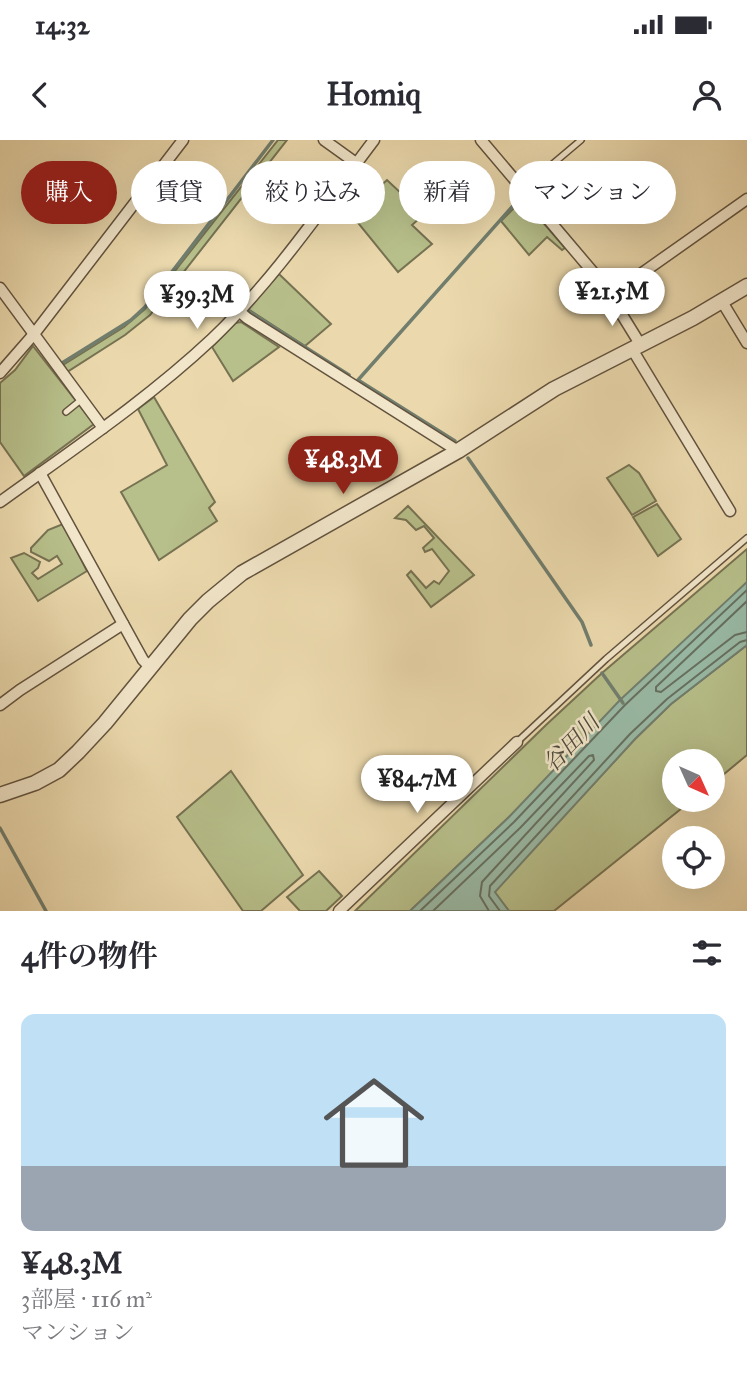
<!DOCTYPE html>
<html lang="ja">
<meta charset="utf-8">
<style>
:root{--surface:#fff;--page:#f2f2f3;--text:#2b2b33;--muted:#7c7c81;--line:#e1e1e2;--accent:#8f2418}
body{margin:0;font-family:"IM FELL Great Primer","Noto Serif JP",serif;background:var(--page);color:var(--text);height:100vh;display:flex;flex-direction:column;font-size:26px;white-space:nowrap}
*{box-sizing:border-box;margin:0}
p{font-size:23px;color:var(--muted)}
.icon{flex:none;width:38px;height:38px;fill:none;stroke:currentColor;stroke-width:2;stroke-linecap:round;stroke-linejoin:round}
.map{position:relative;height:771px;overflow:hidden}
.panel{display:flex;flex-direction:column;background:var(--surface);flex:1}
.panel>*{flex:none}
.hud{position:absolute;left:21px;top:21px;width:705px;height:63px;display:flex;gap:14px}
.needle{width:46px;rotate:135deg}
.tools{position:absolute;left:662px;top:609px;display:grid;gap:14px}
.tools a{display:grid;place-items:center;width:63px;height:63px;border-radius:50%;background:var(--surface);box-shadow:0 7px 28px #0002;font-size:35px}
.price{position:absolute;translate:-50% -60px;padding:0 16px;border-radius:24px;background:#fff;color:#222;font-size:23px;line-height:46px;filter:drop-shadow(0 2px 4px #0008)}
.price::after{content:'';position:absolute;left:50%;top:42px;width:21px;height:16px;margin-left:-10px;background:inherit;clip-path:polygon(0 0,100% 0,50% 100%)}
.price.selected{background:var(--accent);color:#fff}
ul{padding:0;list-style:none}
li{display:grid;align-content:center;gap:14px;height:371px;padding:0 21px}
li+li{border-top:2px solid var(--line)}
li span{display:grid;place-items:center;height:217px;border-radius:14px;color:#555}
li>.icon{margin-inline-start:auto}
span .icon{width:126px;height:126px;fill:#fffc;stroke-width:1}
li b{font-size:30px}
h2{display:flex;justify-content:space-between;align-items:center;height:84px;padding:0 21px;font-size:30px}
.tag{padding:0 24px;border-radius:32px;background:var(--surface);box-shadow:0 7px 28px #0002;font-size:24px;line-height:63px}
.tag.selected{background:var(--accent);color:#fff}
.status{display:flex;justify-content:space-between;align-items:center;height:49px;padding:0 35px;background:var(--surface);direction:ltr}
.status svg{height:19px;fill:currentColor}
header{display:flex;justify-content:space-between;align-items:center;height:91px;padding:0 21px;background:var(--surface);font-size:32px;font-weight:700}
.map>svg:first-child{display:block}
.green{fill:#b7bf8a;stroke:#767252;stroke-width:2}
.water{fill:#99baa6;stroke:#717e6e;stroke-width:2}
.lines{fill:none;stroke-linecap:round;stroke-linejoin:round}
.shore{stroke:#667060;stroke-width:2}
.stream{stroke:#717e6e;stroke-width:3.5}
.service-casing{stroke:#62523e;stroke-width:8}
.minor-casing{stroke:#62523e;stroke-width:13}
.tertiary-casing{stroke:#62523e;stroke-width:17}
.service{stroke:#f2e6ca;stroke-width:5}
.minor{stroke:#f2e6ca;stroke-width:10}
.tertiary{stroke:#f2e6ca;stroke-width:14}
.labels{text-anchor:middle;stroke-width:5;stroke-linejoin:round;paint-order:stroke}
.water-label{font-size:23px;font-style:italic;fill:#4d4a3c;stroke:#f2e6ca}
</style>
<div class="status"><b>14:32</b><svg viewBox="0 0 49 12"><path d="M0 12V9h3v3zM5 12V6h3v6zM10 12V3h3v9zM15 12V0h3v12zM26 1h20v11H26zM47 4h2v5h-2z"/></svg></div>
<header><svg class="icon" aria-label="back" viewBox="0 0 24 24"><path d="M15 5l-7 7 7 7"/></svg>Homiq<svg class="icon" aria-label="person" viewBox="0 0 24 24"><circle cx="12" cy="8" r="4"/><path d="M4 21q1-7 8-7t8 7"/></svg></header>
<div class="map">
<svg width="747" height="771" viewBox="0 0 747 771">
<rect width="100%" height="100%" fill="#ebd9ad"/>
<filter id="stains"><feTurbulence type="fractalNoise" baseFrequency=".00286" numOctaves="4"/><feColorMatrix values="0 0 0 0 .2 0 0 0 0 .09 0 0 0 0 .02 0 0 0 .5 -.17"/></filter>
<radialGradient id="worn" r=".72"><stop offset=".6" stop-color="#630" stop-opacity="0"/><stop offset="1" stop-color="#630" stop-opacity=".3"/></radialGradient>
<g class="green">
<path d="M 278,0 L 287,0 L 150,175 L 125,195 L 67,232 L 63,225 L 124,187 L 145,169 Z"/>
<path d="M 352,38 L 376,50 L 387,40 L 404,56 L 421,42 L 438,62 L 412,85 L 432,104 L 398,132 L 337,57 Z"/>
<path d="M 523,59 L 565,108 L 562,110 L 547,97 L 529,115 L 501,81 Z"/>
<path d="M 279,134 L 331,184 L 305,206 L 248,169 Z"/>
<path d="M 241,182 L 279,207 L 233,241 L 212,207 L 235,183 Z"/>
<path d="M 33,206 L 94,284 L 24,336 L 0,302 L 0,243 L 15,230 Z"/>
<path d="M 154,257 L 215,362 L 209,368 L 217,381 L 159,420 L 121,352 L 167,325 L 138,269 Z"/>
<path d="M 629,325 L 639,333 L 656,361 L 632,375 L 607,338 Z"/>
<path d="M 657,364 L 681,399 L 658,416 L 633,377 Z"/>
<path d="M 408,366 L 474,435 L 431,467 L 407,435 L 411,431 L 426,448 L 434,441 L 439,444 L 449,431 L 432,409 L 425,412 L 423,408 L 434,398 L 424,386 L 416,390 L 406,380 L 395,378 Z"/>
<path d="M 63,384 L 87,431 L 38,461 L 11,418 L 24,413 L 40,422 L 38,428 L 32,433 L 38,439 L 62,424 L 57,416 L 49,421 L 31,412 L 31,408 L 48,390 Z"/>
<path d="M 747,409 L 747,442 L 509,677 L 410,771 L 355,771 L 546,585 L 602,533 Z"/>
<path d="M 747,505 L 747,615 L 712,644 L 712,621 L 674,621 L 674,660 L 692,660 L 554,771 L 509,771 L 494,752 L 635,599 L 671,564 Z"/>
<path d="M 231,631 L 303,735 L 261,771 L 243,771 L 177,677 Z"/>
<path d="M 319,731 L 342,756 L 326,771 L 300,771 L 287,757 Z"/>
</g>
<path class="water" d="M 747,442 L 747,505 L 671,564 L 635,599 L 495,752 L 509,771 L 410,771 L 509,677 L 620,560 Z"/>
<g class="lines">
<g class="shore">
<path d="M 747,461 L 656,547 L 656,551 L 661,552 L 735,495 L 747,492"/>
<path d="M 420,771 L 514,682 L 625,565 L 747,450"/>
<path d="M 433,771 L 520,688 L 589,616 L 593,615 L 594,620 L 482,742 L 480,756 L 489,771"/>
<path d="M 500,771 L 489,756 L 490,746 L 630,594 L 667,559 L 740,502 L 747,500"/>
</g>
<g class="stream">
<path d="M 247,170 L 349,235"/>
<path d="M 62,223 L 131,180 L 145,167 L 273,0"/>
<path d="M 455,301 L 358,240 L 520,58"/>
<path d="M 468,318 L 582,482 L 591,505"/>
<path d="M 602,533 L 623,563"/>
<path d="M 0,688 L 46,771"/>
</g>
<g class="service-casing">
<g id="service">
<path d="M 523,49 L 581,0"/>
<path d="M 66,272 L 82,259"/>
<path d="M 517,602 L 606,519 L 747,398"/>
</g>
</g>
<g class="minor-casing">
<g id="minor">
<path d="M 324,0 L 356,23"/>
<path d="M 481,0 L 603,144 L 640,204"/>
<path d="M 0,148 L 103,288"/>
<path d="M 611,155 L 747,59"/>
<path d="M 721,160 L 747,203"/>
<path d="M 239,171 L 247,178 L 458,311"/>
<path d="M 632,209 L 730,371"/>
<path d="M 0,233 L 34,194 L 183,0"/>
<path d="M 40,333 L 143,520 L 150,527"/>
<path d="M 0,362 C 72,310 147,260 212,199 C 272,142 324,66 374,0"/>
<path d="M 0,565 L 20,550 L 123,484"/>
<path d="M 339,771 L 517,602"/>
</g>
</g>
<g class="tertiary-casing">
<path id="tertiary" d="M 0,655 L 35,643 L 59,630 L 78,612 L 105,583 L 190,479 L 208,461 L 242,433 L 458,311 L 554,249 L 693,178 L 747,146"/>
</g>
<use href="#service" class="service"/>
<use href="#minor" class="minor"/>
<use href="#tertiary" class="tertiary"/>
</g>
<g class="labels">
<g class="water-label">
<text transform="translate(571 603) rotate(-46)" y="8">谷田川</text>
</g>
</g>
<rect width="100%" height="100%" filter="url(#stains)"/>
<rect width="100%" height="100%" fill="url(#worn)"/>
</svg>
<div class="tools">
<a><svg class="needle" viewBox="-14 -14 28 28"><path d="M0-13l5 13h-10z" fill="#e53935"/><path d="M0 13l5-13h-10z" fill="#7c7c81"/></svg></a>
<a><svg class="icon" aria-label="locate" viewBox="0 0 24 24"><circle cx="12" cy="12" r="6"/><path d="M12 2v4M12 18v4M2 12h4M18 12h4"/></svg></a>
</div>
<b class="price" style="left:612px;top:188px">¥21.5M</b>
<b class="price" style="left:197px;top:191px">¥39.3M</b>
<b class="price selected" style="left:343px;top:356px">¥48.3M</b>
<b class="price" style="left:417px;top:675px">¥84.7M</b>
<div class="hud">
<a class="tag selected">購入</a>
<a class="tag">賃貸</a>
<a class="tag">絞り込み</a>
<a class="tag">新着</a>
<a class="tag">マンション</a>
</div>
</div>
<section class="panel">
<h2>4件の物件<svg class="icon" aria-label="filters" viewBox="0 0 24 24"><path d="M4 7h16M4 17h16"/><circle cx="9" cy="7" r="2"/><circle cx="15" cy="17" r="2"/></svg></h2>
<ul>
<li><span style="background:linear-gradient(#bfe0f5 70%,#9aa5b1 0)"><svg class="icon" aria-label="home" viewBox="0 0 24 24"><path d="M3 11l9-7 9 7M6 9v11h12V9"/></svg></span><div><b>¥48.3M</b><p>3部屋 · 116 m²</p><p>マンション</p></div></li>
</ul>
</section>
